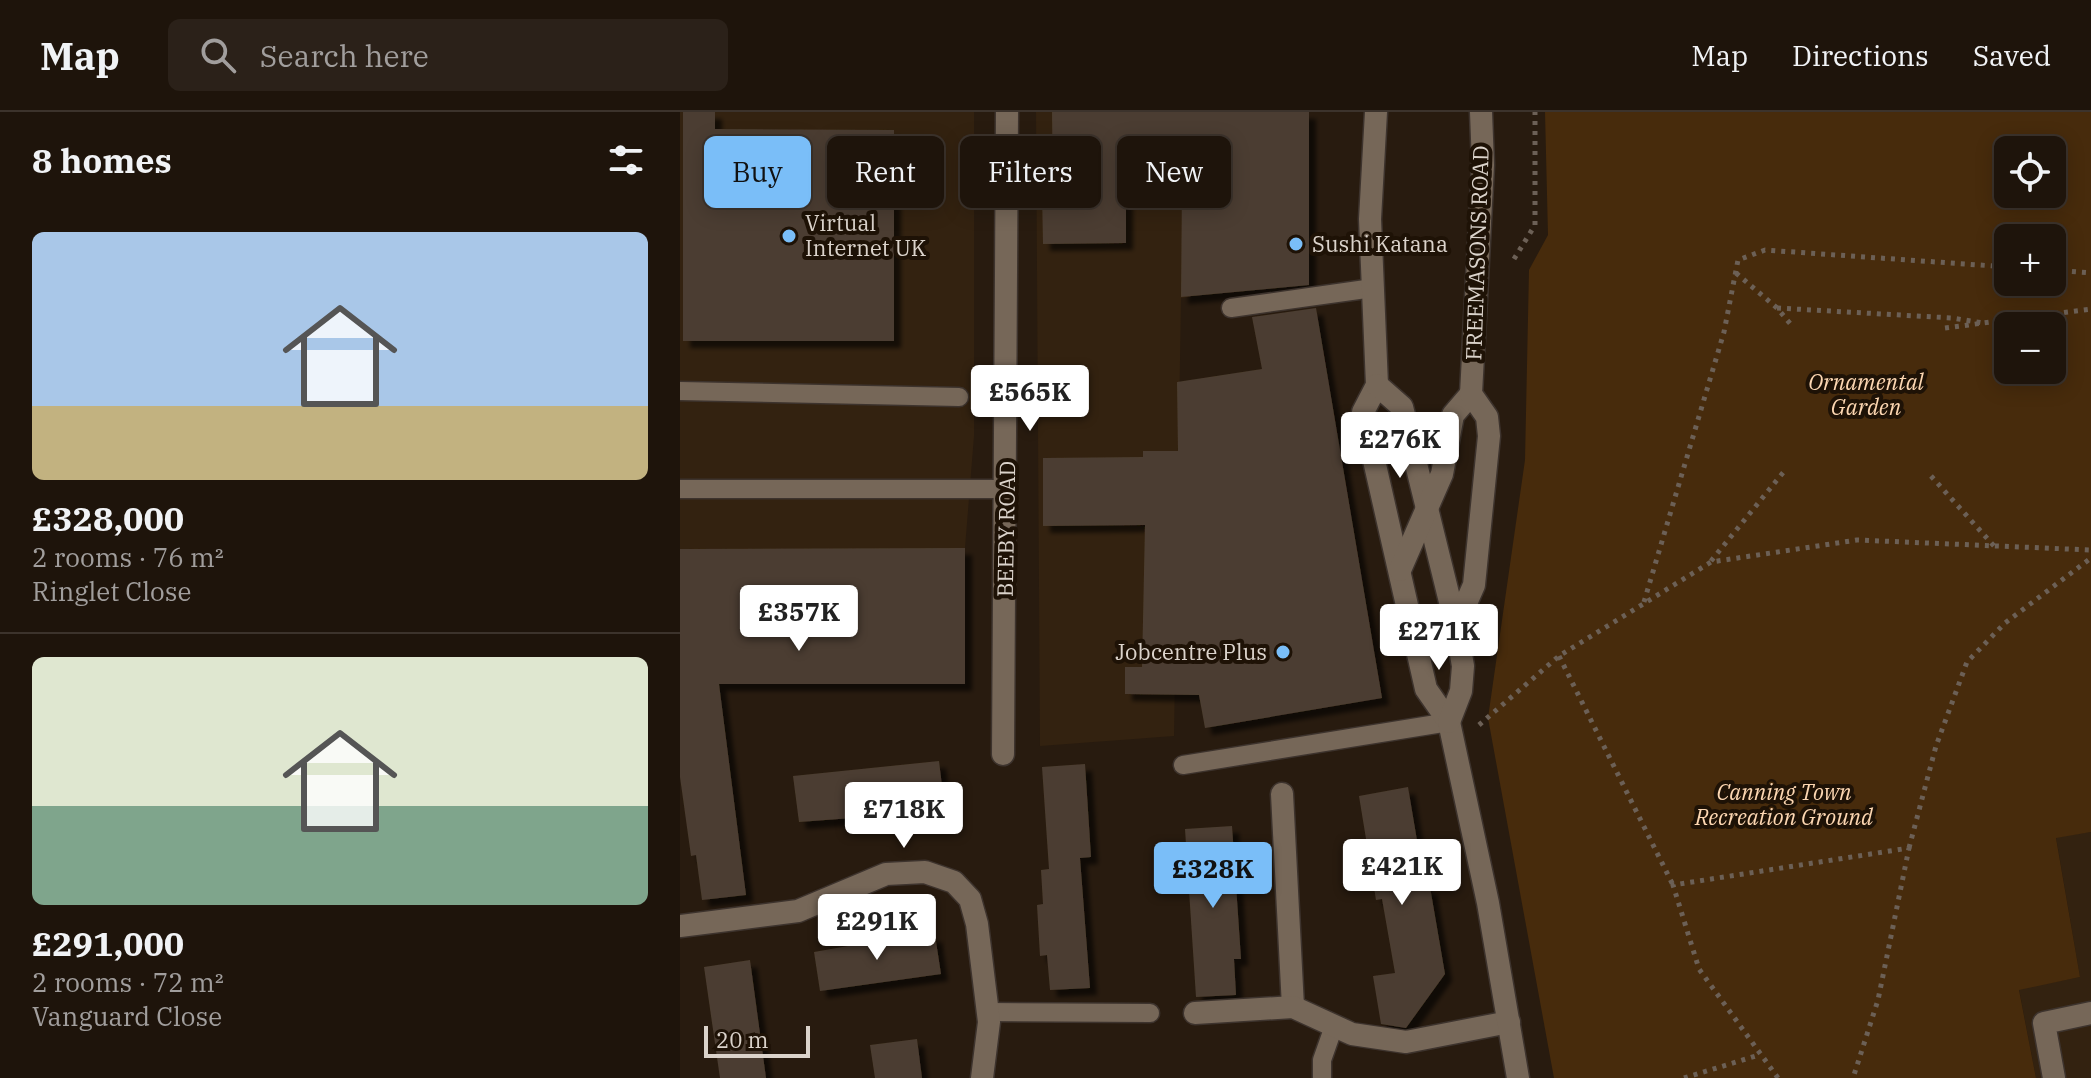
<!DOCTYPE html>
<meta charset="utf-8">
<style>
:root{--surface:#1e140b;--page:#2b2119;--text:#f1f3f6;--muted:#a19e9d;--line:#3c332c;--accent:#7abef8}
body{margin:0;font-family:"IBM Plex Serif",serif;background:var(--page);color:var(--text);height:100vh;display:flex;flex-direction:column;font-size:30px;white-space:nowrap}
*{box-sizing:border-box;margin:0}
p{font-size:26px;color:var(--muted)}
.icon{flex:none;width:44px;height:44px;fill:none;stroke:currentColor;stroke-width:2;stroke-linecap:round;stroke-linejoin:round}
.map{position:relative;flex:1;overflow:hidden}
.drawer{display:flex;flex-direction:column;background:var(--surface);width:680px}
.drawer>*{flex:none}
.guide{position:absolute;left:24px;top:24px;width:760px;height:72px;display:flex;gap:16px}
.fabs{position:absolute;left:1314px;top:24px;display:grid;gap:16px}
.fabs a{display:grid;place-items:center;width:72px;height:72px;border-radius:12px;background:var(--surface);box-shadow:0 4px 20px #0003,0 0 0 2px var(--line);font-size:40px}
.scale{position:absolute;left:24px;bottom:20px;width:106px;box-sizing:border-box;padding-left:8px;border:4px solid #dbd3cb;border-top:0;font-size:22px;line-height:28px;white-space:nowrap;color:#dbd3cb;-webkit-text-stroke:6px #1e1206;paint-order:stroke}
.price{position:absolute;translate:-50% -68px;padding:0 18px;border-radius:8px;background:#fff;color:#222;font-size:26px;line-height:52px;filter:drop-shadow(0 2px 4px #0008)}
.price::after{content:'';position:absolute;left:50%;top:48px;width:24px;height:18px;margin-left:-12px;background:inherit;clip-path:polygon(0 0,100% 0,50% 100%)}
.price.active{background:var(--accent);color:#111}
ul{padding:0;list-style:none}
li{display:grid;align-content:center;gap:16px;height:424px;padding:0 32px}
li+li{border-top:2px solid var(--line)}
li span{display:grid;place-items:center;height:248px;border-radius:12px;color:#555}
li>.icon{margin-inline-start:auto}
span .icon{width:144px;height:144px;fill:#fffc;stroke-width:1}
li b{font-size:34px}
h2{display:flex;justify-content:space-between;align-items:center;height:96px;padding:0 32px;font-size:34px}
.chip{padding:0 28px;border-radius:12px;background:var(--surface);box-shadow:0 4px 20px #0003,0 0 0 2px var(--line);font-size:28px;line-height:72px}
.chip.active{background:var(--accent);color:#111}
header{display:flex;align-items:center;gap:48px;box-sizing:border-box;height:112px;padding:0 40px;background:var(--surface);border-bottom:2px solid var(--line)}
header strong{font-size:38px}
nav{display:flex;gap:44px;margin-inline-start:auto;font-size:28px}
.search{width:560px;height:72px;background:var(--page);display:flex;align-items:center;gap:20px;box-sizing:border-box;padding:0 28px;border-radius:12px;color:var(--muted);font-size:30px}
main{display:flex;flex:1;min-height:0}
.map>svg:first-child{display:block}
.built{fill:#332210}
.green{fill:#472b0c;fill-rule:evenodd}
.building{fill:#4c3e30;filter:url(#shadow)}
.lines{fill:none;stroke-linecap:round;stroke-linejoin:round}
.service-casing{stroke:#3d332d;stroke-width:21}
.minor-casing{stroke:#3d332d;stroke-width:25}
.tertiary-casing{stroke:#3d332d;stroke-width:25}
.path{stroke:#6c6056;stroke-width:5;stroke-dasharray:4 6;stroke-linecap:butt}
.service{stroke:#766758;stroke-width:18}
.minor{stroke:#766758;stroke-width:22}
.tertiary{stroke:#766758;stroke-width:22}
.poi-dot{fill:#7abef8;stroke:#1e1206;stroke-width:3}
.labels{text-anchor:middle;stroke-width:8;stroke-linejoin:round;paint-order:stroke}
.poi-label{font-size:22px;fill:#dbd3cb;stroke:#1e1206;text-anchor:start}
.street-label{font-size:22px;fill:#dbd3cb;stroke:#1e1206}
.park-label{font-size:22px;font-style:italic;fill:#fdd7b2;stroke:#1e1206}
</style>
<header>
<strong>Map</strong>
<div class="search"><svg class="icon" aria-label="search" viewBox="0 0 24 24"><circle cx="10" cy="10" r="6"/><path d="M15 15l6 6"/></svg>Search here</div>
<nav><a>Map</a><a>Directions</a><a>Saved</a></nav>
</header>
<main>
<section class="drawer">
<h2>8 homes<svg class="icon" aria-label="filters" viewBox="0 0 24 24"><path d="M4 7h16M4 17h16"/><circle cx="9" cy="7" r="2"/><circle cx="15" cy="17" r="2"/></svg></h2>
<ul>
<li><span style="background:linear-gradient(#a9c7e8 70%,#c2b280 0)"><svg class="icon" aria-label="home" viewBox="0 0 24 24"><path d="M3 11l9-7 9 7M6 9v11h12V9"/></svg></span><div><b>£328,000</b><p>2 rooms · 76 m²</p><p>Ringlet Close</p></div></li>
<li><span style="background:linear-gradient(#dfe7d0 60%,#7fa58c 0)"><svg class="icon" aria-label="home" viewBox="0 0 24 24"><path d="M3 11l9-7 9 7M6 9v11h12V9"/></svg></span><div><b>£291,000</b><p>2 rooms · 72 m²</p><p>Vanguard Close</p></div></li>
</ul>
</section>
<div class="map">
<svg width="1411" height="966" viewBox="0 0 1411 966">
<defs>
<filter id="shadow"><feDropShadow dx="7" dy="7" stdDeviation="2" flood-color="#0009"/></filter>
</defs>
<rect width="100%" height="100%" fill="#281b0f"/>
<g class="built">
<path d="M 0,0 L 294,0 L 294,324 L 285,436 L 285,572 L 0,572 Z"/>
<path d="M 356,0 L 629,0 L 629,169 L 501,186 L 494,624 L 360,634 Z"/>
<path d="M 1411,720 L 1411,966 L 1356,966 L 1339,877 L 1400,865 L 1376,725 Z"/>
</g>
<path class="green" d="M 865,0 L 1411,0 L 1411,720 L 1376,726 L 1400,865 L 1339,878 L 1356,966 L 874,966 L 808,606 L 845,348 L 849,158 L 868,123 ZM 1328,38 L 1372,38 L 1372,82 L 1328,82 ZM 1328,126 L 1372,126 L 1372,170 L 1328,170 ZM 1328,214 L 1372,214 L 1372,258 L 1328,258 Z"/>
<g class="building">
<path d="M 3,0 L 35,0 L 35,17 L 214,18 L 214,229 L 3,229 Z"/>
<path d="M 372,0 L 629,0 L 629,173 L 501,185 L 502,75 L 446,75 L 446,131 L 363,132 L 362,81 L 373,81 Z"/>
<path d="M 636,196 L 702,586 L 525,616 L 519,583 L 445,582 L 445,555 L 462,555 L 465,413 L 363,414 L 363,346 L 463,345 L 463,339 L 498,339 L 497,270 L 582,257 L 572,205 Z"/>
<path d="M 285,436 L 285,572 L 39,572 L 66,783 L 22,788 L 16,743 L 11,744 L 0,665 L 0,437 Z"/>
<path d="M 259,649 L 265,699 L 119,710 L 113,664 Z"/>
<path d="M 405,652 L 411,745 L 400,746 L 410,876 L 370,878 L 367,843 L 360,844 L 357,793 L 363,792 L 361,758 L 369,757 L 362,655 Z"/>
<path d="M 728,675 L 745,776 L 750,775 L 765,862 L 726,916 L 701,912 L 693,864 L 715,861 L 702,787 L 696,788 L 679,684 Z"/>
<path d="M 552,714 L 561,847 L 554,847 L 556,883 L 516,885 L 505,717 Z"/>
<path d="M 255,823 L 261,862 L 140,879 L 134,840 L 168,834 L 167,827 L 221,827 Z"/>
<path d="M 70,848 L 86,966 L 40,966 L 24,855 Z"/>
<path d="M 237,927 L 242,966 L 195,966 L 190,933 Z"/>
</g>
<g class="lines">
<g class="service-casing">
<g id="service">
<path d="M 551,196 L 693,176"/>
<path d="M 0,279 L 279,285"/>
<path d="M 0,377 L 326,377"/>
<path d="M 503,653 L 769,610"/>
<path d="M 308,900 L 470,901"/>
<path d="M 642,966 L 642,948 L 654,914"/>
</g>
</g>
<g class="minor-casing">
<g id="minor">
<path d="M 323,642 L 327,0"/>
<path d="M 602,682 L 613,895"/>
<path d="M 0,814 L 118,799 L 206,762 L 245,760 L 274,770 L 290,787 L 297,812 L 309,910 L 302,966"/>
<path d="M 515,901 L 613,895 L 672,922 L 726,930 L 829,910"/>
<path d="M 1374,966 L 1364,911 L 1411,901"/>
</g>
</g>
<g class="tertiary-casing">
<g id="tertiary">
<path d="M 696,0 L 690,107 L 697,273 L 683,300 L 746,577 L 769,610 L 808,791 L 838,966"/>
<path d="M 697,273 L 722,295 L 776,514 L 783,554 L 781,579 L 769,610"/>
<path d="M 720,458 L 762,362 L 773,303 L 791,282"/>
<path d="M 776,514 L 794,473 L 809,324 L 807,305 L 791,282 L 803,53 L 801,0"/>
</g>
</g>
<g class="path">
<path d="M 834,147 L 855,113 L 855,0"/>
<path d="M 1372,158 L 1411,161"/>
<path d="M 1056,161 L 1097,196 L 1113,215"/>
<path d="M 1097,196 L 1272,206 L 1303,211"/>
<path d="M 1265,216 L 1411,197"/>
<path d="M 1251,364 L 1314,434"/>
<path d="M 1031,449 L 1106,357"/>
<path d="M 964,490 L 1044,220 L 1058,148 L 1085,138 L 1328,155"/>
<path d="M 879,544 L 993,773"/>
<path d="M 799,613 L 879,544 L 1031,450 L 1177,428 L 1411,438"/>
<path d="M 1229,736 L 1256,634 L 1287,550 L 1325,511 L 1411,446"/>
<path d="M 1004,966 L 1079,943"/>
<path d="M 1098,966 L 1019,857 L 993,773 L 1229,736 L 1198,888 L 1173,966"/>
</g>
<use href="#service" class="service"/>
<use href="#minor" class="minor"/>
<use href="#tertiary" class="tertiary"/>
</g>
<g class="poi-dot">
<circle cx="109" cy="124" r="8"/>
<circle cx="616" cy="132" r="8"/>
<circle cx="603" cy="540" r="8"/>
</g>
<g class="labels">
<g class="poi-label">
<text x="125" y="119">Virtual<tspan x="125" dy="25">Internet UK</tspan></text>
<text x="632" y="140">Sushi Katana</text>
<text x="587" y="548" text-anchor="end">Jobcentre Plus</text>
</g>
<g class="street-label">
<text transform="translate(797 141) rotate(-88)" y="8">FREEMASONS ROAD</text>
<text transform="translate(326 417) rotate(-89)" y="8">BEEBY ROAD</text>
</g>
<g class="park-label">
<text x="1186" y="278">Ornamental<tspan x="1186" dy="25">Garden</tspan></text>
<text x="1104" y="688">Canning Town<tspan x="1104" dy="25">Recreation Ground</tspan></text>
</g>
</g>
</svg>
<div class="fabs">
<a><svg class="icon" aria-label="locate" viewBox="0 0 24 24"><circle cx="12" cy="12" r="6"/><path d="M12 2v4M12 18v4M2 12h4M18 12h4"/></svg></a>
<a>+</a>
<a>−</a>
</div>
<div class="scale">20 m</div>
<b class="price" style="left:350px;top:321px">£565K</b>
<b class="price" style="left:720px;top:368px">£276K</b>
<b class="price" style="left:119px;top:541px">£357K</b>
<b class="price" style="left:759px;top:560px">£271K</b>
<b class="price" style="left:224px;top:738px">£718K</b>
<b class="price" style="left:722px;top:795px">£421K</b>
<b class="price active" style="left:533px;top:798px">£328K</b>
<b class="price" style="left:197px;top:850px">£291K</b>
<div class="guide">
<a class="chip active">Buy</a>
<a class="chip">Rent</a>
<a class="chip">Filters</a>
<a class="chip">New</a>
</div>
</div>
</main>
